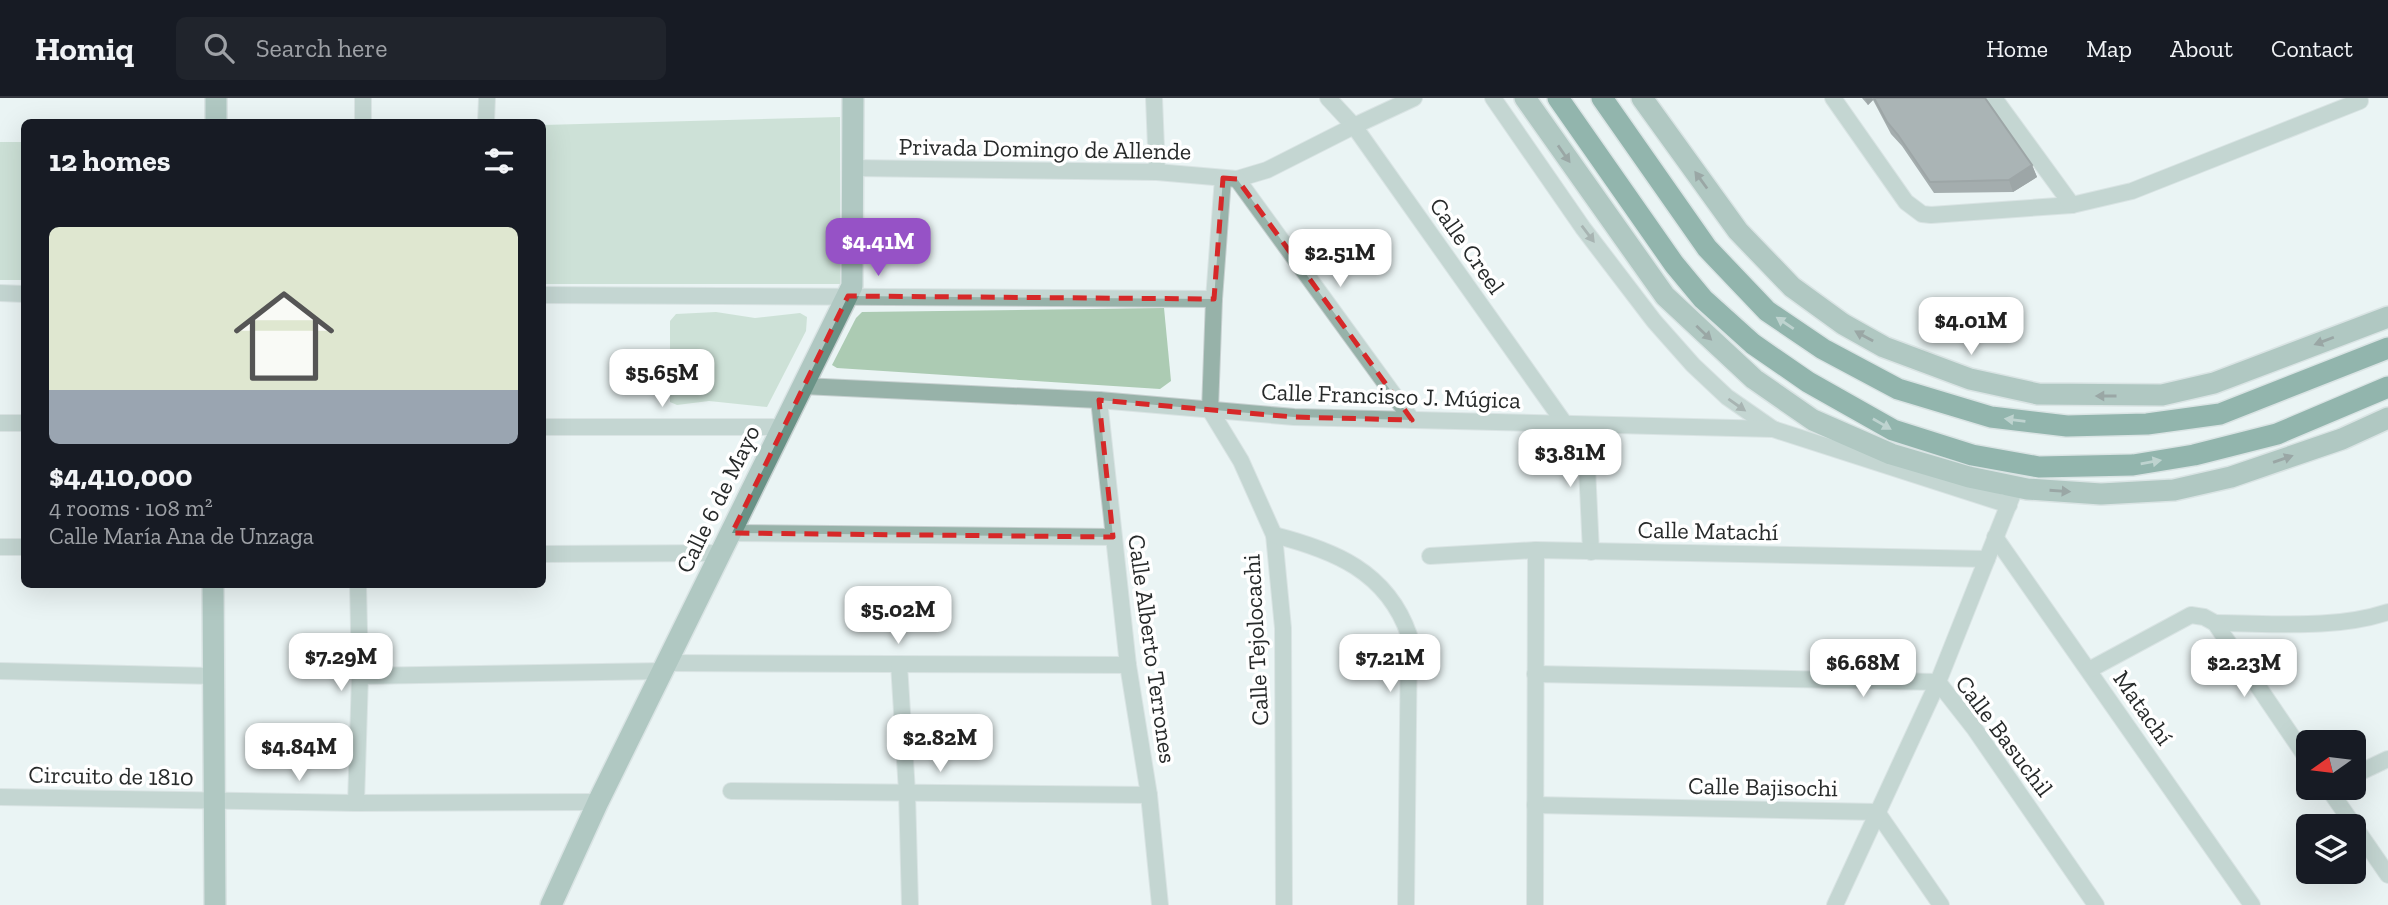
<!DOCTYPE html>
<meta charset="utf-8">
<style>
:root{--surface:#171b24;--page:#20242c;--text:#f1f3f6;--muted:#9ea1a6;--line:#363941;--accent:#9652c6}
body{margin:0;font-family:"Zilla Slab",serif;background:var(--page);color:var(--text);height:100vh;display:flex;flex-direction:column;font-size:26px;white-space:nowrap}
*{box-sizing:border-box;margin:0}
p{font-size:23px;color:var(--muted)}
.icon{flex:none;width:38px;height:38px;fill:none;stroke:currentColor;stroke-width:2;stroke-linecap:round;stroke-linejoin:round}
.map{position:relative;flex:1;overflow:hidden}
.drawer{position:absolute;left:21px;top:21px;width:525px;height:469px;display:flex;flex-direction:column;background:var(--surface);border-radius:10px;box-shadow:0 7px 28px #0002}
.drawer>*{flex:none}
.needle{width:46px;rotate:256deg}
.fabs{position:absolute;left:2296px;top:632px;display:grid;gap:14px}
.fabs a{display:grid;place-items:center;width:70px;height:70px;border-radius:10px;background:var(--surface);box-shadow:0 7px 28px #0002;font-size:35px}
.price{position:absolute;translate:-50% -60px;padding:0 16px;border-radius:14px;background:#fff;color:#222;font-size:23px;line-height:46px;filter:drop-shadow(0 2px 4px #0008)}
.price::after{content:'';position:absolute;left:50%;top:42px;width:21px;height:16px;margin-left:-10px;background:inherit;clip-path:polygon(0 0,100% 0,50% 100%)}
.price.current{background:var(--accent);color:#fff}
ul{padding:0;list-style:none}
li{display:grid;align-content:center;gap:14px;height:371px;padding:0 28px}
li span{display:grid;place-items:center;height:217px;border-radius:10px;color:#555}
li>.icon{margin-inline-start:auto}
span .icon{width:126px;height:126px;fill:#fffc;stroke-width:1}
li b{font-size:30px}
h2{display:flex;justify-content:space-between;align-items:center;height:84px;padding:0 28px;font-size:30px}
header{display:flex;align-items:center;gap:42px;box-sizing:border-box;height:98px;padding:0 35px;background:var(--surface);border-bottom:2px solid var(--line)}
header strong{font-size:33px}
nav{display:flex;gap:38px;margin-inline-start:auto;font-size:24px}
.search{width:490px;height:63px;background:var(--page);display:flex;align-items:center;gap:18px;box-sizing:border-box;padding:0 24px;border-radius:10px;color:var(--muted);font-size:26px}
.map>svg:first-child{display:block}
.green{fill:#accbb3}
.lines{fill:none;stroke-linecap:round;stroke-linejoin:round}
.street-casing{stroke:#c7d0d0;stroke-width:18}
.secondary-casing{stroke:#c7d0d0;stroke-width:24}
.highway-casing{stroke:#c7d0d0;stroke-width:24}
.street{stroke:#97b2a9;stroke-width:16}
.secondary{stroke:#6a9286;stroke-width:21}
.highway{stroke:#286858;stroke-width:21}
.wall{fill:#515859}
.shaded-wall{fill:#424749}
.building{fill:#5e6668;stroke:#424749;stroke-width:2}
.oneway{fill:#3b4946}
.oneway2{fill:#596763}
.oneway3{fill:#89aca3}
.marked{fill:none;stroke:#d62828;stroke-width:5;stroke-dasharray:14 9;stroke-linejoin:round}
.labels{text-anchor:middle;stroke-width:7;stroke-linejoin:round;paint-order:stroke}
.street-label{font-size:24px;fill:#272a2a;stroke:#fff}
</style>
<header>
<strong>Homiq</strong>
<div class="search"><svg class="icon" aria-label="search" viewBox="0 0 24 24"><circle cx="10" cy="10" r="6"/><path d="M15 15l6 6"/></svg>Search here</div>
<nav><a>Home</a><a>Map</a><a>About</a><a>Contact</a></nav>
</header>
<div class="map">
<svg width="2388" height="807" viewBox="0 0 2388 807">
<rect width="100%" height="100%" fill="#eaf4f4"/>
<g class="green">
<path d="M 840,19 L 840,186 L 543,186 L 543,27 Z"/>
<rect x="0" y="44" width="24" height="138"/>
<path d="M 1164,210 L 1171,283 L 1160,291 L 837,270 L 832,267 L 856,220 L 862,214 Z"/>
<path d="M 716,214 L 755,220 L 800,215 L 807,219 L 806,233 L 767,309 L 709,303 L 677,307 L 670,304 L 670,223 L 676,216 Z"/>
</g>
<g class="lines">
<g class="street-casing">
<g id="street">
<path d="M 1154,0 L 1157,74"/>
<path d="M 1328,0 L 1354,28 L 1565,326"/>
<path d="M 1493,0 L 1583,130 L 1654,223 L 1693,267 L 1727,299 L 1773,331"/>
<path d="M 1833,0 L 1906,104 L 1922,116 L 1931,117 L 2072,107 L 2132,93 L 2360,3"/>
<path d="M 1994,0 L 2072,107"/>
<path d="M 363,24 L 363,0"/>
<path d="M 486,24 L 487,0"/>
<path d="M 853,70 L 1157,74 L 1237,81 L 1267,72 L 1354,28 L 1414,0"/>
<path d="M 1223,80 L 1214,201 L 1210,312 L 1241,363 L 1274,437 L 1283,530 L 1284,807"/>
<path d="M 1237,81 L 1412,322"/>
<path d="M 0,195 L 24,196"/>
<path d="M 542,197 L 1214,201"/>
<path d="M 803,288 L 1099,302 L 1294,319 L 1773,331 L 2009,407"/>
<path d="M 1099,302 L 1128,567 L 1149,697 L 1160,807"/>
<path d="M 0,325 L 24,325"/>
<path d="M 1585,327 L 1591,454"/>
<path d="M 542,329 L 782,329"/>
<path d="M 732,435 L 1113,439"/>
<path d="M 1274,437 C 1333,452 1387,473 1409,537 L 1406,807"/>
<path d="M 1995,439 L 2252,807"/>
<path d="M 0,449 L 24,449"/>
<path d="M 542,456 L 722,455"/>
<path d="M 1430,458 L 1536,452 L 1987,461"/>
<path d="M 2215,525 C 2272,525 2333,532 2388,514"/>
<path d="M 668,565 L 1128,567"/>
<path d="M 899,566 L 907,694 L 910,807"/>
<path d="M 2089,572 L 2191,517 L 2204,519 L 2215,525 L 2308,662"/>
<path d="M 0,573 L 213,578"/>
<path d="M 1535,576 L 1938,584 L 1974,630 L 2096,807"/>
<path d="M 360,578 L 664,573"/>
<path d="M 2354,677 L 2388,661"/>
<path d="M 2328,690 L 2388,777"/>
<path d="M 731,693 L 1149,697"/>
<path d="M 0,699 L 356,705 L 598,704"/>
<path d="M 356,705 L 360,578 L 358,486"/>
<path d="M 1535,707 L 1877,714 L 1941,807"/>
<path d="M 1535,807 L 1536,452"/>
<path d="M 1835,807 L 1938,584 L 2012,398"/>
</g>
</g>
<g class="secondary-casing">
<g id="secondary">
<path d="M 216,0 L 216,24"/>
<path d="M 1525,0 L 1665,198 L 1754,281 L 1813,322 L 1891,356 L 1969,379 L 2027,391 L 2101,396 L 2174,392 L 2231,379 L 2342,341 L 2388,320"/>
<path d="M 1642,0 L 1738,133 L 1792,189 L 1843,226 L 1884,249 L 1970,281 L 2038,296 L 2162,297 L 2214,285 L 2388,219"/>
<path d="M 213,486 L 215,807"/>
<path d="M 551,807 L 598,704 L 852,188 L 853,0"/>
</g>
</g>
<g class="highway-casing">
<g id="highway">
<path d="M 1558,0 L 1674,166 L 1703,201 L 1753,246 L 1808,284 L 1893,332 L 1972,357 L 2039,369 L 2133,367 L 2194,357 L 2277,336 L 2388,289"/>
<path d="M 1602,0 L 1707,150 L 1767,213 L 1823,251 L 1898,291 L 1991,319 L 2067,328 L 2147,326 L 2220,316 L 2388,250"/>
</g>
</g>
<use href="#street" class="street"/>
<use href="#secondary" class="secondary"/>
<use href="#highway" class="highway"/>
</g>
<path class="wall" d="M 1862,0 L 1985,0 L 2032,67 L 2037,79 L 2013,94 L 1934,95 L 1902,48 L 1891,36 L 1873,2 L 1868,7 Z"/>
<g class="shaded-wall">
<path d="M 1865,0 L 1872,0 L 1873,2 L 1868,7 Z"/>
<path d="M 2032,67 L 2037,79 L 2013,94 L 2009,82 Z"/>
</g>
<path class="building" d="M 1874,0 L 1985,0 L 2032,67 L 2009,82 L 1930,84 L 1898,37 L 1887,24 Z"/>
<defs><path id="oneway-solid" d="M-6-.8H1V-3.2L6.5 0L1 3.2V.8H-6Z" transform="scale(1.75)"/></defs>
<g class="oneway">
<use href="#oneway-solid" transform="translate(1564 56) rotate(55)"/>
<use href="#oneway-solid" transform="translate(1701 82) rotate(-126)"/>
<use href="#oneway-solid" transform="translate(1704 235) rotate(43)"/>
<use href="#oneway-solid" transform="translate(1864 238) rotate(-151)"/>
<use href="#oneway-solid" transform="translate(2324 243) rotate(159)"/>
<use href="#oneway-solid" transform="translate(2106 298) rotate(180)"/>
<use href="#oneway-solid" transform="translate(2283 361) rotate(-19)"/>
<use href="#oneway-solid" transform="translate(2060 393) rotate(4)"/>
</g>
<g class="oneway2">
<use href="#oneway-solid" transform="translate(1588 136) rotate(53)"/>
<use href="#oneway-solid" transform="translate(1737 307) rotate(35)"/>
</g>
<g class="oneway3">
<use href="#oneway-solid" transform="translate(1785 225) rotate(-146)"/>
<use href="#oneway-solid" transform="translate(2015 322) rotate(-173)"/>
<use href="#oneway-solid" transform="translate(1882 326) rotate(30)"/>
<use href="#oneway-solid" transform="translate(2151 364) rotate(-10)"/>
</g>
<path d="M0 0H2388V807H0ZM 1223,80 L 1237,81 L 1412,322 L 1294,319 L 1099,302 L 1113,439 L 732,435 L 848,198 L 1214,201 Z" fill="#eaf4f4" fill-opacity=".55" fill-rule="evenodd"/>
<path class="marked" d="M 1223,80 L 1237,81 L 1412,322 L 1294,319 L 1099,302 L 1113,439 L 732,435 L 848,198 L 1214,201 Z"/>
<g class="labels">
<g class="street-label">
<text transform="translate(1045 51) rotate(1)" y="8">Privada Domingo de Allende</text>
<text transform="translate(1467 148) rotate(55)" y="8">Calle Creel</text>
<text transform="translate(1391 298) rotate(2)" y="8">Calle Francisco J. Múgica</text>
<text transform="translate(718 401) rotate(-64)" y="8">Calle 6 de Mayo</text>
<text transform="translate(1708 433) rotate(1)" y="8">Calle Matachí</text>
<text transform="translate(1256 542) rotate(-93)" y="8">Calle Tejolocachi</text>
<text transform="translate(1152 551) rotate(82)" y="8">Calle Alberto Terrones</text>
<text transform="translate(2143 610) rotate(55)" y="8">Matachí</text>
<text transform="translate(2004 638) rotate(53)" y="8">Calle Basuchil</text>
<text transform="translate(111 678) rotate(1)" y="8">Circuito de 1810</text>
<text transform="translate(1763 689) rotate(1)" y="8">Calle Bajisochi</text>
</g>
</g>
</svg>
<div class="fabs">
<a><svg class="needle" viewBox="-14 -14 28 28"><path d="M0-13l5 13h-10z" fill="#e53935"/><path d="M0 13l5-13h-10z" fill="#9ea1a6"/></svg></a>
<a><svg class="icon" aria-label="layers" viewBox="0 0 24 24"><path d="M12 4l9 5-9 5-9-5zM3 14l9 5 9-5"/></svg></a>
</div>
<b class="price current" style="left:878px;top:180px">$4.41M</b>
<b class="price" style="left:1340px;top:191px">$2.51M</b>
<b class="price" style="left:1971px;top:259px">$4.01M</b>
<b class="price" style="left:662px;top:311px">$5.65M</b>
<b class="price" style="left:1570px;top:391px">$3.81M</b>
<b class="price" style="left:898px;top:548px">$5.02M</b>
<b class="price" style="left:341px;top:595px">$7.29M</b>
<b class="price" style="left:1390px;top:596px">$7.21M</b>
<b class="price" style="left:1863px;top:601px">$6.68M</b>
<b class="price" style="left:2244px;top:601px">$2.23M</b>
<b class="price" style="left:940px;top:676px">$2.82M</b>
<b class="price" style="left:299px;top:685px">$4.84M</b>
<section class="drawer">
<h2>12 homes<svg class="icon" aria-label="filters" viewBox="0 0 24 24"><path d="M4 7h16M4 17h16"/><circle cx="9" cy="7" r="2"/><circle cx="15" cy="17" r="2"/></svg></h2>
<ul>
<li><span style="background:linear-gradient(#dfe7d0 75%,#9aa5b1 0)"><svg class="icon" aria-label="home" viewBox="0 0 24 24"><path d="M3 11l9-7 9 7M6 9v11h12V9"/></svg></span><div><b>$4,410,000</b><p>4 rooms · 108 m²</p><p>Calle María Ana de Unzaga</p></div></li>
</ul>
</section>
</div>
